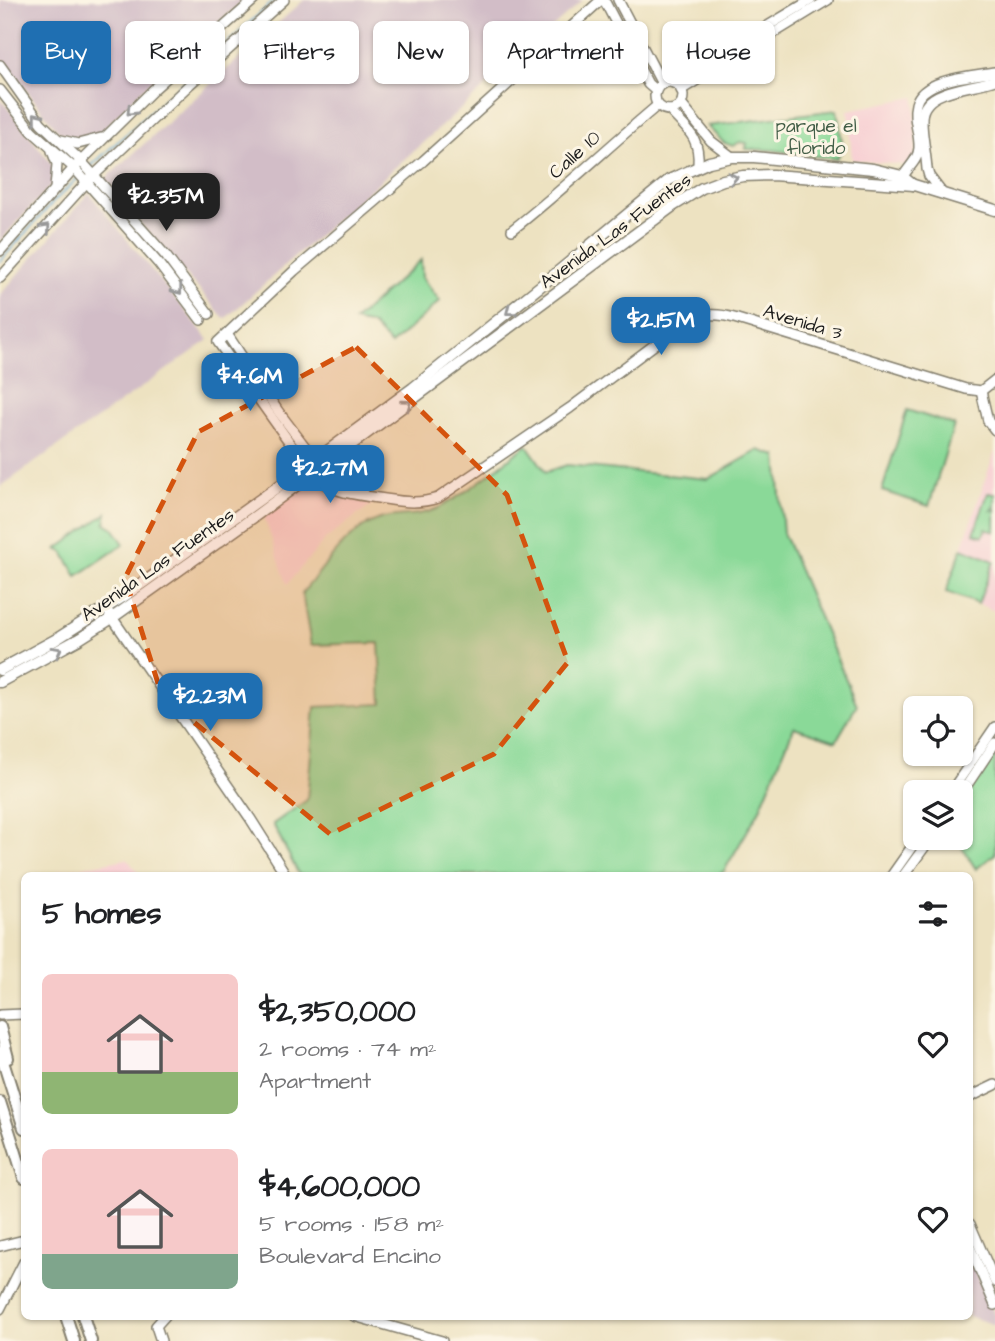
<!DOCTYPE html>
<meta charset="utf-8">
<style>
:root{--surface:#fff;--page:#f2f2f2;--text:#202124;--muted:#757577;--accent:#1f6fb2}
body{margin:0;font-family:"Architects Daughter",sans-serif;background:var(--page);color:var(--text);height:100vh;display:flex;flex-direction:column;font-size:26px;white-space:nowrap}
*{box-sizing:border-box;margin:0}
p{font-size:23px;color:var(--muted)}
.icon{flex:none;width:38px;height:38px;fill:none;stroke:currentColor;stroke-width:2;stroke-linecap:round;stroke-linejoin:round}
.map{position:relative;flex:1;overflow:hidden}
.side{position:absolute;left:21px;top:872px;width:952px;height:448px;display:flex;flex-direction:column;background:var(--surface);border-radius:10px;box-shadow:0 2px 5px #0004}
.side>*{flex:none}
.banner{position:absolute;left:21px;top:21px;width:954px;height:63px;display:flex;gap:14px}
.fabs{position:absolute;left:903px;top:696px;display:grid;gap:14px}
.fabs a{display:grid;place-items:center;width:70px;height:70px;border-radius:10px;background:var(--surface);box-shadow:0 2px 5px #0004;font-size:35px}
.price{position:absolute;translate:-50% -60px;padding:0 16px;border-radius:14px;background:var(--accent);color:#fff;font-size:23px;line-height:46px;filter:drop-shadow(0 2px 4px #0008)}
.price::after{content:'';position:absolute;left:50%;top:42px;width:21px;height:16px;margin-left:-10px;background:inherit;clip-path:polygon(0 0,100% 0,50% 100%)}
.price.current{background:#222;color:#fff}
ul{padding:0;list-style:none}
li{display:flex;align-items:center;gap:21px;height:175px;padding:0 21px}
li span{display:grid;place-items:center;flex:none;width:196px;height:140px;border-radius:10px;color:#555}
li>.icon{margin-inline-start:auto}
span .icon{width:84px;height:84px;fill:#fffc;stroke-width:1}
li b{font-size:30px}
h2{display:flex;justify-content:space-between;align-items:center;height:84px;padding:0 21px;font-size:30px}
.pill{padding:0 24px;border-radius:10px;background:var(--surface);box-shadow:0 2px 5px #0004;font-size:24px;line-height:63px}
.pill.current{background:var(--accent);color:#fff}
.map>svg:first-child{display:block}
.built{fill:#f7cfd3}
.industrial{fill:#d2bdc7}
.green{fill:#8ad998;stroke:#537a5a;stroke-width:2}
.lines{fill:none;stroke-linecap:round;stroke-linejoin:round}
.stream{stroke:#61aad9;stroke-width:2}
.secondary-casing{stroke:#847f6e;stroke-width:12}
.primary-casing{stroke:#847f6e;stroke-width:13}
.highway-casing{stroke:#847f6e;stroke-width:14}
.secondary{stroke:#fff;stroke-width:9}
.primary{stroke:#fff;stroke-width:10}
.highway{stroke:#fff;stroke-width:10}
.oneway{stroke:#999}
.marked{fill:#d4530e;fill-opacity:0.2;stroke:#d4530e;stroke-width:5;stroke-dasharray:14 9;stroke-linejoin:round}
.labels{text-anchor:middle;stroke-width:6;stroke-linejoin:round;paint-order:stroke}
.park-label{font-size:19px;fill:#425e47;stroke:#fcf5e5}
.street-label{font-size:19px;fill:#1c1c1c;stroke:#fcf5e5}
</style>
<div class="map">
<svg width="995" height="1341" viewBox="0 0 995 1341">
<rect width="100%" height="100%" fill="#fcf5e5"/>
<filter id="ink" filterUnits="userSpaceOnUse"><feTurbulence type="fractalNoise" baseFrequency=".0143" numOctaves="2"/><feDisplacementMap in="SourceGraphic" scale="14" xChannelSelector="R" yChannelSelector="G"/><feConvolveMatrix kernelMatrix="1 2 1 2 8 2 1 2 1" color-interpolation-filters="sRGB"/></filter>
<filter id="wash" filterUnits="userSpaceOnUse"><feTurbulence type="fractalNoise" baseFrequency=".00686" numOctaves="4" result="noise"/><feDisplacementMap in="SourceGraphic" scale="28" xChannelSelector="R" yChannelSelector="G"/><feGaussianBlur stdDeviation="1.57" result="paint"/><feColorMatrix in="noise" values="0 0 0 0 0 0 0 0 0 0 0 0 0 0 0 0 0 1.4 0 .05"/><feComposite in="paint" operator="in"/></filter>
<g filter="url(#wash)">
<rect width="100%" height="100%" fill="#ede2c1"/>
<g class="built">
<path d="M 915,97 L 916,143 L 914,158 L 906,165 L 852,160 L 848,110 Z"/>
<path d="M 995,451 L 995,611 L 978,604 L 994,561 L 962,548 Z"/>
<path d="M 309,480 L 342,496 L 373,503 L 326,539 L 287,584 L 263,514 Z"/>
<path d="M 127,859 L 140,875 L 59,875 L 58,871 Z"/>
</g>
<g class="industrial">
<path d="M 0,0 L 244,0 L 143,89 L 95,138 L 75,139 L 58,131 L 0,56 Z"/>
<path d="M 304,0 L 583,0 L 225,319 L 103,181 Z"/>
<path d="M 0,98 L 54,167 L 54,182 L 0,241 Z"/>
<path d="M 89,193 L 209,340 L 0,487 L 0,295 Z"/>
<path d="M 970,1258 L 995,1316 L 995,1325 L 968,1316 Z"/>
</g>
<g class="green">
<path d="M 837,110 L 843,149 L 836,159 L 772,150 L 746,149 L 747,143 L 740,142 L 733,146 L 724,143 L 707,126 Z"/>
<path d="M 421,260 L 422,278 L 440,301 L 391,345 L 372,325 L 354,321 Z"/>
<path d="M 907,410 L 954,425 L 929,506 L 882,491 Z"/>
<path d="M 527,445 L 546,472 L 567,465 L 708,479 L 759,450 L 777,456 L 783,533 L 857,705 L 836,741 L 794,727 L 759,811 L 724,871 L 719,875 L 299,875 L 273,824 L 307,800 L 315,707 L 382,704 L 379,643 L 311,645 L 302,593 C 324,568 347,530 380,519 C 400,513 418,518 438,508 C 470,492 498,466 527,445 Z"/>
<path d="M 988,493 L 995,494 L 995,506 L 992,510 L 995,509 L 995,532 L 986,528 L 983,536 L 974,533 Z"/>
<path d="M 107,513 L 105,523 L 113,528 L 124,544 L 77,576 L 63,552 L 57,549 Z"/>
<path d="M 962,548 L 994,561 L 978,604 L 946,592 Z"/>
<path d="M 995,747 L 995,854 L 976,869 L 956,838 L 961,838 L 961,800 Z"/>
</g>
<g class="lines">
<g class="stream">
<path d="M 90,167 L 275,0"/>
<path d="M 0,261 L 54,201 L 78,178"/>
</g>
</g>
</g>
<g filter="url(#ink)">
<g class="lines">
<g class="secondary-casing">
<g id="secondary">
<path d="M 601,0 L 423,161 L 294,271 L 218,342 L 312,474 C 332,493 352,494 378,498 C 400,501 416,505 438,498 L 570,408 L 689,319 C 705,314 717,313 734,318 L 966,389 L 981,391"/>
<path d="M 604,0 L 648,84 L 656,91"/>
<path d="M 618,0 L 662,84"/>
<path d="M 0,65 L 41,123 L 81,161 L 166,256 L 209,314"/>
<circle cx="669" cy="96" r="14"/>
<path d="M 673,83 L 811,0"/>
<path d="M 0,90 L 32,131 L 74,168 L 158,263 L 201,320"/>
<path d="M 681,90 L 828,0"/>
<path d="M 681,104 L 711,141 L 732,157"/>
<path d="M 669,110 C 687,130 700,136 698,165"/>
<path d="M 61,140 L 78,144 L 101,138"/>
<path d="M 52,151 L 57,164 L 55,189"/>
<path d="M 901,182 C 904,169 918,163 919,148 C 920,133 912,119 916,104 C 922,78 974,76 995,72"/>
<path d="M 942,193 L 929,176 L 927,169 C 926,153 922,136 922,121 C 920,88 971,89 995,80"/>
<path d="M 512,230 C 563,190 609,146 658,105"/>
<path d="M 0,251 L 74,168 L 154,89 L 254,0"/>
<path d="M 0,278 L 87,182 L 190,84 L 284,0"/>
<path d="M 227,334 L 278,411 L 325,473 L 337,483 L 364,493"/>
<path d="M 981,391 L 988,421 L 995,430"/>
<path d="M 981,391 L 995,380"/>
<path d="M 109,613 L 250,818 L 286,875"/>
<path d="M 950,793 L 995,727"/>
<path d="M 961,794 L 995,743"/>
<path d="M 892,875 L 918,838"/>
<path d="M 904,875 L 931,838"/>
<path d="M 0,1015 L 24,1014"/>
<path d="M 970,1097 L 995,1085"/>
<path d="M 970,1224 L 995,1282"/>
<path d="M 0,1246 L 24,1240"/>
<path d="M 970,1247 L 995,1305"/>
<path d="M 0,1309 L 24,1262"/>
<path d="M 354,1316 L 442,1341"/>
<path d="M 161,1341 L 156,1326 L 165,1316"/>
</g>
</g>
<g class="primary-casing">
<g id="primary">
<path d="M 0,670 L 55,640 L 126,595 L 307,466 L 413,388 L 543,284 L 669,180 L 709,162 L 732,157 L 754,157 L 873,169 L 902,176 L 913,185"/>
<path d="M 0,682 L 79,639 L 112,618 L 258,514 L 673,206 L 702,188 L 723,180 L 743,176 L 772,175 L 914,185 L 995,210"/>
</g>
</g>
<g class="highway-casing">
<g id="highway">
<path d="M 0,1027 L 8,1058"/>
<path d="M 0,1052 L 24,1128"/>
<path d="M 0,1102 L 24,1178"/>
<path d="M 66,1316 L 74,1341"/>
<path d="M 83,1316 L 91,1341"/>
</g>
</g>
<use href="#secondary" class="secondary"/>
<use href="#primary" class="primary"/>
<use href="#highway" class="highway"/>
</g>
<defs><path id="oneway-chevron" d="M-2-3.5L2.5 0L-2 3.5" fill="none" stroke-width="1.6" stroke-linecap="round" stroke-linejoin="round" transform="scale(1.75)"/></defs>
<g class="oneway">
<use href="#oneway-chevron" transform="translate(131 111) rotate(135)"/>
<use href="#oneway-chevron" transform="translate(37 117) rotate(-129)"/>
<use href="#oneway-chevron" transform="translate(733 178) rotate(-11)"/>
<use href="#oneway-chevron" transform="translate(46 228) rotate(-48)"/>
<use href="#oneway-chevron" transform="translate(178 290) rotate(53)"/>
<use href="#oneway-chevron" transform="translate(510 311) rotate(142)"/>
<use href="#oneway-chevron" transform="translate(407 404) rotate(-36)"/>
<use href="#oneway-chevron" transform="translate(57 651) rotate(-29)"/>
</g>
</g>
<path class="marked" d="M 356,347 L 507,495 L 568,662 L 494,754 L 330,834 L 162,696 L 125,578 L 198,432 Z"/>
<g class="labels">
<g class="park-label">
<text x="816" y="132">parque el<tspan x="816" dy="22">florido</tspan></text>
</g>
<g class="street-label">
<text transform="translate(574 154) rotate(-42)" y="7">Calle 10</text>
<text transform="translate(615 230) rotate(-36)" y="7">Avenida Las Fuentes</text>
<text transform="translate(803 321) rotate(17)" y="7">Avenida 3</text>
<text transform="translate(157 564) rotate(-35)" y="7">Avenida Las Fuentes</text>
</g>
</g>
</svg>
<div class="fabs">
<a><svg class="icon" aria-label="locate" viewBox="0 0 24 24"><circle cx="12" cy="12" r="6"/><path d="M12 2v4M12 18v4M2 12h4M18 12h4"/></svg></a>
<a><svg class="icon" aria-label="layers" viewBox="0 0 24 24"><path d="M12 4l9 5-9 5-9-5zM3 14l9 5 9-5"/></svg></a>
</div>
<b class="price current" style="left:166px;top:233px">$2.35M</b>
<b class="price" style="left:661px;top:357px">$2.15M</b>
<b class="price" style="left:250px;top:413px">$4.6M</b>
<b class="price" style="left:330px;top:505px">$2.27M</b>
<b class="price" style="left:210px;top:733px">$2.23M</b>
<div class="banner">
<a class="pill current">Buy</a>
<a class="pill">Rent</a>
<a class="pill">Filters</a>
<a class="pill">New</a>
<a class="pill">Apartment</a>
<a class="pill">House</a>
</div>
<section class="side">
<h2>5 homes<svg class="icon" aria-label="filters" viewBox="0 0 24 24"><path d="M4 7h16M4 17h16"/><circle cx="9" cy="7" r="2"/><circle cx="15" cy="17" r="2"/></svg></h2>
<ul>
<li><span style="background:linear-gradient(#f6c9c9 70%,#8fb573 0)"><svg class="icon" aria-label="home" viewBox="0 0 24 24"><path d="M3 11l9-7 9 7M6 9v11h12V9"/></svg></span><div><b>$2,350,000</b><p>2 rooms · 74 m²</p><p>Apartment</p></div><svg class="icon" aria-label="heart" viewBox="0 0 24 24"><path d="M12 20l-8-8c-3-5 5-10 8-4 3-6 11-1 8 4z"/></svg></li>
<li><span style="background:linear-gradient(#f6c9c9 75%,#7fa58c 0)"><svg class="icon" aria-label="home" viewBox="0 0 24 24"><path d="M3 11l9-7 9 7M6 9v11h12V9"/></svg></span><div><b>$4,600,000</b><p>5 rooms · 158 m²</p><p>Boulevard Encino</p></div><svg class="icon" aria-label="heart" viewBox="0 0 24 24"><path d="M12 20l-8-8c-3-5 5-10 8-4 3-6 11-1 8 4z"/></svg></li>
</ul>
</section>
</div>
